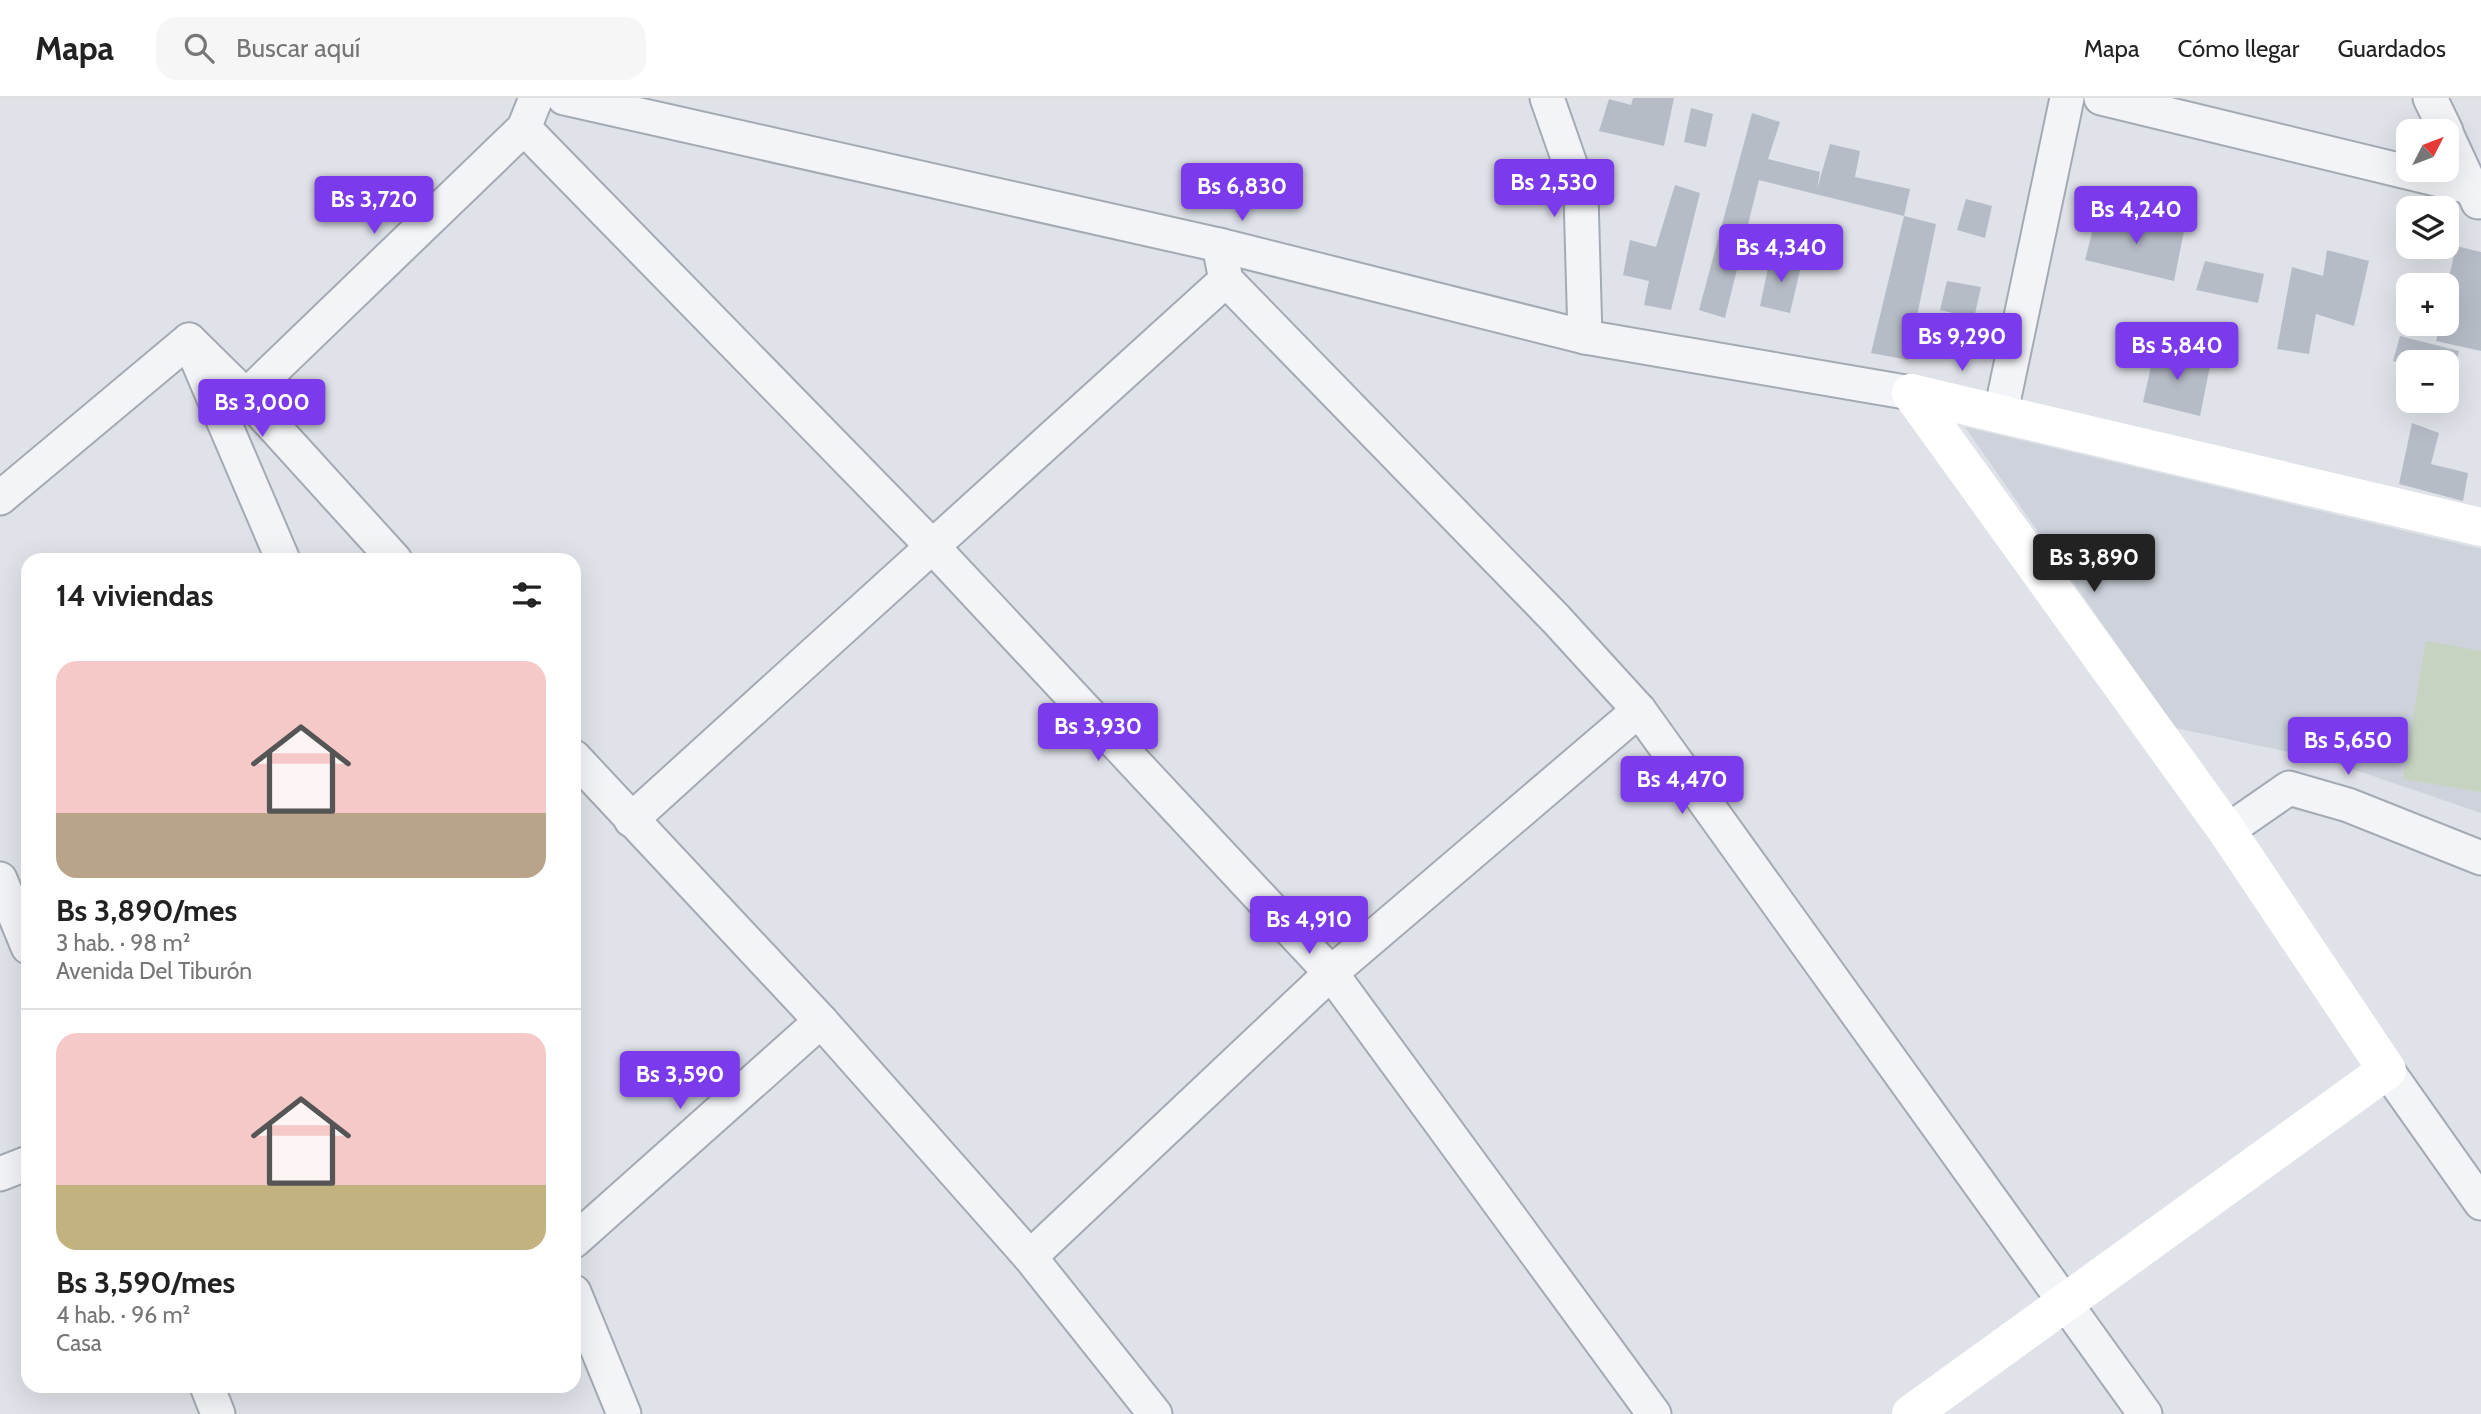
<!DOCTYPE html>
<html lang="es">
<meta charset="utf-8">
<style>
:root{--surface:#fff;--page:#f6f6f6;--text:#222;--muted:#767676;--line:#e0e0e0;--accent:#7c3aed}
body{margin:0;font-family:Cabin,sans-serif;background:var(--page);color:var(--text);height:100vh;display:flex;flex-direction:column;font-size:26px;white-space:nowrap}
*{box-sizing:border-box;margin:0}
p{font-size:23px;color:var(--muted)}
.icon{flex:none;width:38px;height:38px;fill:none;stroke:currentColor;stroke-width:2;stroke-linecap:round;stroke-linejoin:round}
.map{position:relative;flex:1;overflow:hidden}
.side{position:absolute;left:21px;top:455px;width:560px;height:840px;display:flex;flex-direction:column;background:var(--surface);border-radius:21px;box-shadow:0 7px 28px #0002}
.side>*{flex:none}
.needle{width:46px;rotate:48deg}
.fabs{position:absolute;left:2396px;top:21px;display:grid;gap:14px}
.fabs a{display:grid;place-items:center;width:63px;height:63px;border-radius:14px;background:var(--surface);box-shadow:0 7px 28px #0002;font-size:35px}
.price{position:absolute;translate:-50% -60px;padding:0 16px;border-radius:7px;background:var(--accent);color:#fff;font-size:23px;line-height:46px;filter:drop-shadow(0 2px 4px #0008)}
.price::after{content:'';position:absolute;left:50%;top:42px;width:21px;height:16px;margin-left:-10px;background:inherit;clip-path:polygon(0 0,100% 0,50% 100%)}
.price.current{background:#222;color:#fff}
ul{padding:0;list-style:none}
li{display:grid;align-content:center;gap:14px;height:371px;padding:0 35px}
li+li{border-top:2px solid var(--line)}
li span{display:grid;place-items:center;height:217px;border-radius:21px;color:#555}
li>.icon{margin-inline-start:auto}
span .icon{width:126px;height:126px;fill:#fffc;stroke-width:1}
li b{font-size:30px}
h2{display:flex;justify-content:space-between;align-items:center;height:84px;padding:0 35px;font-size:30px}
header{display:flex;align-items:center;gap:42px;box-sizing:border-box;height:98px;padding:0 35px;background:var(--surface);border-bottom:2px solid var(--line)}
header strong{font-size:33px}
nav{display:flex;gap:38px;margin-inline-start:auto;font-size:24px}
.search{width:490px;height:63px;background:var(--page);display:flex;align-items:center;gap:18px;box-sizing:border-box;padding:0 24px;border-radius:21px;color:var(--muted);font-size:26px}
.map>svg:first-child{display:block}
.built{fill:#cdd2db}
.green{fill:#c5d3c0}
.building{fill:#b6bcc6}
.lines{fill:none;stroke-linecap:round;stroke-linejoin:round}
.street-casing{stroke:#a4aab3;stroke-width:37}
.street{stroke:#f2f4f7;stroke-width:33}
.secondary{stroke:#fff;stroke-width:38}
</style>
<header>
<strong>Mapa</strong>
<div class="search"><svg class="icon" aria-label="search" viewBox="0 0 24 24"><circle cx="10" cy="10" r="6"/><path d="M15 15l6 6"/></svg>Buscar aquí</div>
<nav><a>Mapa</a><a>Cómo llegar</a><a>Guardados</a></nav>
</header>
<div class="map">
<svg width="2481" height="1316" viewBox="0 0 2481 1316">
<rect width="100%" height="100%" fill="#dfe3e9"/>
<path class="built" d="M 1965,329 L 2481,451 L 2481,715 L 2323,661 L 2175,630 Z"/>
<path class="green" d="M 2426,543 L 2481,553 L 2481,694 L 2403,681 Z"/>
<g class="building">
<path d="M 1633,0 L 1674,0 L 1664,48 L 1599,33 L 1609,1 L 1631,7 Z"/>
<path d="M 1691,10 L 1713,16 L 1706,49 L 1684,44 Z"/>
<path d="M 1752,15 L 1780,24 L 1768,61 L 1820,74 L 1817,91 L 1830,46 L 1860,53 L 1855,79 L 1910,91 L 1904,118 L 1759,82 L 1725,220 L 1699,212 Z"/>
<path d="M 1675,87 L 1700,95 L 1671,212 L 1644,207 L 1649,183 L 1623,177 L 1630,142 L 1656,149 Z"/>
<path d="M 1966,101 L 1992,108 L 1985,140 L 1957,132 Z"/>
<path d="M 2101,114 L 2184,133 L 2174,183 L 2085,162 L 2093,131 L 2096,133 Z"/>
<path d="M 1904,118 L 1936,126 L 1908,262 L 1871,255 Z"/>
<path d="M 2456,148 L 2481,154 L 2481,253 L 2436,243 L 2440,226 L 2446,226 L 2446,193 Z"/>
<path d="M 2327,152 L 2369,163 L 2354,228 L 2316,216 L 2309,256 L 2277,251 L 2292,169 L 2323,178 Z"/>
<path d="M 1771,156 L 1802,164 L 1790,215 L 1760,208 Z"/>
<path d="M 2205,163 L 2264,176 L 2258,205 L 2196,192 Z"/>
<path d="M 1947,183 L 1981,189 L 1974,220 L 1940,212 Z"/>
<path d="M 2400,238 L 2459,253 L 2452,279 L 2446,278 L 2446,264 L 2408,264 L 2408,267 L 2393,263 Z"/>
<path d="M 2155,251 L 2211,263 L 2200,318 L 2143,304 Z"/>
<path d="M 2412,325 L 2439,335 L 2431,366 L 2468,375 L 2463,403 L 2399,386 Z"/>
</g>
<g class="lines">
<g class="street-casing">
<g id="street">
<path d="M 564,0 L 1219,147 L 1585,239 L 1911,295"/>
<path d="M 1547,0 L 1581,97 L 1585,239"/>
<path d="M 2101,0 L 2481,92"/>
<path d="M 2430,0 L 2446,33"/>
<path d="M 524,30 L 932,448 L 1331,875 L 1654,1316"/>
<path d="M 2446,35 L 2478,104"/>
<path d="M 1219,147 L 1226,182 L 1556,521 L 1639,612 L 2145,1316"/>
<path d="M 189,242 L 246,298 L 395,462"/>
<path d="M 197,261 L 283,462"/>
<path d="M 246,298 L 524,30 L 536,0"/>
<path d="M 2001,314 L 2067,0"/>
<path d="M 0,400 L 189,242"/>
<path d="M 574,659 L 821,923 L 1030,1159 L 1155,1316"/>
<path d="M 631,722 L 1226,182"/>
<path d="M 2227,733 L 2289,690 L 2348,707 L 2481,760"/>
<path d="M 0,781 L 28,849"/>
<path d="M 2387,972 L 2481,1105"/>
<path d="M 0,1076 L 28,1065"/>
<path d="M 574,1143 L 821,923"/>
<path d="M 1030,1159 L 1331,875 L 1639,612"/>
<path d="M 574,1194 L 624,1316"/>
<path d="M 207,1288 L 218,1316"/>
</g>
</g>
<use href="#street" class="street"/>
<g class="secondary">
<path d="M 1911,295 L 2481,429"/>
<path d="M 1911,1316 L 2387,972 L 2227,733 L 1911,295"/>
</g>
</g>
</svg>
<div class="fabs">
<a><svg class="needle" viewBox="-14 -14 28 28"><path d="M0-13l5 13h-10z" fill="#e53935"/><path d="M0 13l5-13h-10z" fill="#767676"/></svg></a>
<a><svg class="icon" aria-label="layers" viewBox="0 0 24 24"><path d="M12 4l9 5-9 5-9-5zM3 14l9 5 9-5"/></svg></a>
<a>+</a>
<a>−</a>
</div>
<b class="price" style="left:1554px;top:121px">Bs 2,530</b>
<b class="price" style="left:1242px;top:125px">Bs 6,830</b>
<b class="price" style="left:374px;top:138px">Bs 3,720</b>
<b class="price" style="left:2136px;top:148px">Bs 4,240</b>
<b class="price" style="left:1781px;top:186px">Bs 4,340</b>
<b class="price" style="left:1962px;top:275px">Bs 9,290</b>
<b class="price" style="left:2177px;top:284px">Bs 5,840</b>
<b class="price" style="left:262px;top:341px">Bs 3,000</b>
<b class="price current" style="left:2094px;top:496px">Bs 3,890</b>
<b class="price" style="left:1098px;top:665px">Bs 3,930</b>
<b class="price" style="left:2348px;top:679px">Bs 5,650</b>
<b class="price" style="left:1682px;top:718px">Bs 4,470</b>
<b class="price" style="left:1309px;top:858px">Bs 4,910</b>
<b class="price" style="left:680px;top:1013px">Bs 3,590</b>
<section class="side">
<h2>14 viviendas<svg class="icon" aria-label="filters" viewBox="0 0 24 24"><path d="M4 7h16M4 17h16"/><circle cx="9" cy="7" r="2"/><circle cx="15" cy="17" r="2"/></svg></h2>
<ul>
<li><span style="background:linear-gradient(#f6c9c9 70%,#b9a48a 0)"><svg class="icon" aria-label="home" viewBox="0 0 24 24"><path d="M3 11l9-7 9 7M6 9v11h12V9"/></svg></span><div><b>Bs 3,890/mes</b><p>3 hab. · 98 m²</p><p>Avenida Del Tiburón</p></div></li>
<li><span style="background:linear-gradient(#f6c9c9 70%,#c2b280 0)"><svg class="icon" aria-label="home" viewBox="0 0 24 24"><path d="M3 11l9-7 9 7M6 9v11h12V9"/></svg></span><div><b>Bs 3,590/mes</b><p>4 hab. · 96 m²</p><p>Casa</p></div></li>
</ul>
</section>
</div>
